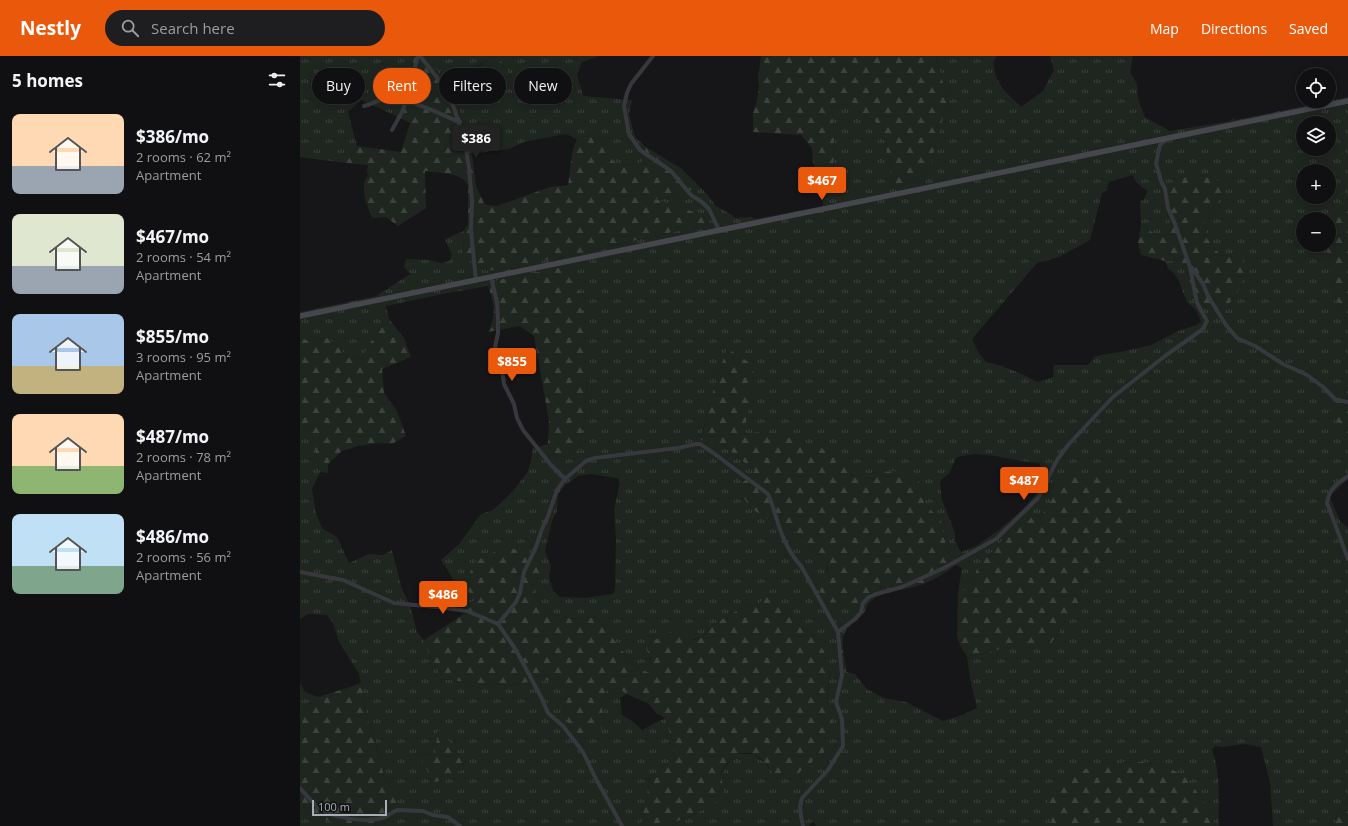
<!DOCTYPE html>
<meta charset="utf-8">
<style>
:root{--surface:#101012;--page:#1e1e20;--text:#f1f3f6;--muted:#9c9d9f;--line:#303032;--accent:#ea580c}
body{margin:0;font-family:"Open Sans",sans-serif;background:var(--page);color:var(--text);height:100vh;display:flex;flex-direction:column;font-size:15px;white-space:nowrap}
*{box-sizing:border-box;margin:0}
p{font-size:13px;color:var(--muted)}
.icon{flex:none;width:22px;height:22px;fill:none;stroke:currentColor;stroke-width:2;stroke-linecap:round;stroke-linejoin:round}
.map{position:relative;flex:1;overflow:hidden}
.panel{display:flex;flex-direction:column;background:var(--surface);width:300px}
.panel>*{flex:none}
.banner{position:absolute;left:12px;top:12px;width:380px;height:36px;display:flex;gap:8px}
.tools{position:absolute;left:996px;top:12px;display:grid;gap:8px}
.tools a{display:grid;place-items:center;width:40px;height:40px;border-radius:50%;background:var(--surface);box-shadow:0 2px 10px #0003,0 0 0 1px var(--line);font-size:20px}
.scale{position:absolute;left:12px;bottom:10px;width:75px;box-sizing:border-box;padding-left:4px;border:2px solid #a8adb8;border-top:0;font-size:11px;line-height:14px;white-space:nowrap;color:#a8adb8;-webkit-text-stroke:3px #111113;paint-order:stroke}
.price{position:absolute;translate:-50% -34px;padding:0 9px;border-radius:4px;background:var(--accent);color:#fff;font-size:13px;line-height:26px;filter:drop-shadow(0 1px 2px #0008)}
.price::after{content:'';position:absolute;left:50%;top:24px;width:12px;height:9px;margin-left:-6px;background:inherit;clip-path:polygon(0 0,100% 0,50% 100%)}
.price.selected{background:#222;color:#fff}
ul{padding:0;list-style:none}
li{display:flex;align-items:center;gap:12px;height:100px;padding:0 12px}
li span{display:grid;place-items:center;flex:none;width:112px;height:80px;border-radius:8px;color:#555}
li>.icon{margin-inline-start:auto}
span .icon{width:48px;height:48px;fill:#fffc;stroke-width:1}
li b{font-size:17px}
h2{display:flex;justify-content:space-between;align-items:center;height:48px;padding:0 12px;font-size:17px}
.tag{padding:0 14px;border-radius:18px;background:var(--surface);box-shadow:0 2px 10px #0003,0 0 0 1px var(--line);font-size:14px;line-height:36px}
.tag.selected{background:var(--accent);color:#fff}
header{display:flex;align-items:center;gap:24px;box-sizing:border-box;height:56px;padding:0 20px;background:var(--accent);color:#fff}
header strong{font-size:19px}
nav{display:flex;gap:22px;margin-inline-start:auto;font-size:14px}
.search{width:280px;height:36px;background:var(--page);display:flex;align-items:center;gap:10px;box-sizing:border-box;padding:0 14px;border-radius:22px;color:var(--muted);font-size:15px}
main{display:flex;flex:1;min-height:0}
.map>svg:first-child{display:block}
.grass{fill:url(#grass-tufts);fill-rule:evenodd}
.forest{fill:url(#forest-firs)}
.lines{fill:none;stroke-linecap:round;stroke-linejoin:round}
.street{stroke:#37383d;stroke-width:4}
.secondary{stroke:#45474d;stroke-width:5.5}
</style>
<header>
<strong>Nestly</strong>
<div class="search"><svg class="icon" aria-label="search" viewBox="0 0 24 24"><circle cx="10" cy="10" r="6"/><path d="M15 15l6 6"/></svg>Search here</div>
<nav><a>Map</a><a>Directions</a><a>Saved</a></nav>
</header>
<main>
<section class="panel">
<h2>5 homes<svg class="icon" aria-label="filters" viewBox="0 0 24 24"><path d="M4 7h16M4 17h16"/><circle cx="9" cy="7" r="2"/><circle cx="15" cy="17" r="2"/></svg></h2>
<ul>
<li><span style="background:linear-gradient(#ffd9b3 65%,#9aa5b1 0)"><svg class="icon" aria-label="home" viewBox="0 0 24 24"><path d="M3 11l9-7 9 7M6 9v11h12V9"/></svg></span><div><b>$386/mo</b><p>2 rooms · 62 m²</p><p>Apartment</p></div></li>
<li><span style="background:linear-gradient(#dfe7d0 65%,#9aa5b1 0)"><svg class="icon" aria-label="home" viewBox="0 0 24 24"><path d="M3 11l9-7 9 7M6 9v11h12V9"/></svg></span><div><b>$467/mo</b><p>2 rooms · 54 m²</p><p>Apartment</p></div></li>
<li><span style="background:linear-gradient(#a9c7e8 65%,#c2b280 0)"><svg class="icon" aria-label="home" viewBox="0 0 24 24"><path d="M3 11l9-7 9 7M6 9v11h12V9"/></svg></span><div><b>$855/mo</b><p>3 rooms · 95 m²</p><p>Apartment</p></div></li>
<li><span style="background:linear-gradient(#ffd9b3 65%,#8fb573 0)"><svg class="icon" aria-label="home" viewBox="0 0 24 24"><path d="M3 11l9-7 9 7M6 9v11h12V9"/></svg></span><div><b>$487/mo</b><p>2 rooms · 78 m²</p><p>Apartment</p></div></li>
<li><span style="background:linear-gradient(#bfe0f5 65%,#7fa58c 0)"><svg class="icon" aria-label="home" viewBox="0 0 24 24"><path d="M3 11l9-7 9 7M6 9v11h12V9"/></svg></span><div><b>$486/mo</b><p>2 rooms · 56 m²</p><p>Apartment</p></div></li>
</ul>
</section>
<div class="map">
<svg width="1048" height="770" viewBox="0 0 1048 770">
<defs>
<pattern id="grass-tufts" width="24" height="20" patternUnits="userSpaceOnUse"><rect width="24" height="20" fill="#1e261f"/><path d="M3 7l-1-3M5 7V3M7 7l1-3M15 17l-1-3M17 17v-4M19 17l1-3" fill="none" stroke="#3c433d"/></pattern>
<pattern id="forest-firs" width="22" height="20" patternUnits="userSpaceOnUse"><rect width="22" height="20" fill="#1e261f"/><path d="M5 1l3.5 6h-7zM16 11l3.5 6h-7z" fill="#3c433d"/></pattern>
</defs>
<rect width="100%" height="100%" fill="#161618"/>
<g class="grass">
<path d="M 0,0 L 114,0 L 110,18 L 102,44 L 92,58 L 61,44 L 48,56 L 57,90 L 46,107 L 0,101 Z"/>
<path d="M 127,0 L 192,0 C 180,9 158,23 142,22 Z"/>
<path d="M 198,0 L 299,0 L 282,6 L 277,18 L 283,40 L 332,44 L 329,57 L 333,74 L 336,82 L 346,91 L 343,106 L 316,112 L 307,90 L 294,78 L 277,83 L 266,78 L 224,86 L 209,93 L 172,98 L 158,50 L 157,46 L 175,48 L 183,33 L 213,26 Z"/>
<path d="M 636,0 L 697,0 L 693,6 C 696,30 705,35 721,51 L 743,35 L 754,14 L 750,0 L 833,0 L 830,16 L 837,28 L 838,43 L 845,61 L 870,75 L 930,65 L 933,62 L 936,64 L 1048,41 L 1048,137 L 1043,141 L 1039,156 L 1029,163 L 1003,163 L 1003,189 L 1026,189 L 1035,240 L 1048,267 L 1048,333 L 1043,335 L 1043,373 L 1048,377 L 1048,423 L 1030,440 L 1031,444 L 1040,465 L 1048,472 L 1048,744 L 1037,757 L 1034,770 L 973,770 L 970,726 L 961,691 L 945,688 L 921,691 L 916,690 L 912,693 C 921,718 918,744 919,770 L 916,770 L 907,750 L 863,709 L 841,706 L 806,707 L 753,770 L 516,770 L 513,765 L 509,770 L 372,770 L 373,767 L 397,757 L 434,698 L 453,698 L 464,706 L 472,716 L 533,667 L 527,645 L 530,617 L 515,579 L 494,566 L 485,552 L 459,547 L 440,553 L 414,568 L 401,582 L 345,590 L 352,608 L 349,617 L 333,609 L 297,561 C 264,564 249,565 233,534 L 241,510 L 177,544 L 165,548 L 150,518 L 141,504 L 159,488 L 181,458 L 193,454 L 212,436 L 227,417 L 231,405 L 233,392 L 248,388 L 256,402 L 278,397 L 284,370 L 287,321 L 198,224 L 188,230 L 148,237 L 86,250 L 89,263 L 72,284 L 61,304 L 47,302 L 42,294 L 27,282 L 6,284 L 0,282 L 0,256 L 76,240 L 110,218 L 104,211 L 106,203 L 130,204 L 141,207 L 149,205 L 152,199 L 145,183 L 164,175 L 163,201 L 256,202 L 408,168 L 403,159 L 354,143 L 382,140 L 398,129 L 408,139 L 416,150 L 432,159 L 435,162 L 451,161 L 455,163 L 523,150 L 522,137 L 533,134 L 534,75 L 531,50 L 546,48 L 582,70 L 593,130 L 612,127 L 629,116 L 637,81 L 648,46 ZM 1003,67 L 1029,67 L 1029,93 L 1003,93 ZM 1003,115 L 1029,115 L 1029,141 L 1003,141 ZM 897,118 L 912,124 L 921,125 L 919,144 L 904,163 L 907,183 L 921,200 L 937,197 L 906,253 L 880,204 L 865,205 L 869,214 L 873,216 L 878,223 L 887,246 L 897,255 L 901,266 L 896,269 L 878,275 L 851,289 L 825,295 L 796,300 L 788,309 L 754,309 L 753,321 L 737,326 L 724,319 L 702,310 L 686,306 L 678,296 L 672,283 L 737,207 L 759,201 L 790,184 L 802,137 L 807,134 L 809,126 L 833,119 L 836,126 L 847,135 L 844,144 L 840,145 L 841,169 L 845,170 L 860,183 L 865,181 L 872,170 L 865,154 ZM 427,292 L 443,378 L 465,376 L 550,414 L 553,422 L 576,416 L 618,422 L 625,448 L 641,464 L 647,495 L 656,509 L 662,512 L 658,536 L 671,533 L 678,509 L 698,490 L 714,468 L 730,462 L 742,459 L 768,420 L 816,490 L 783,525 L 779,545 L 766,562 L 758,578 L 749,588 L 706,591 L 684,598 L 667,600 L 670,622 L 677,652 L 662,659 L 643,665 L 606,646 L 584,642 L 567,633 L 555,618 L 547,616 C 545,603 538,583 548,572 C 553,566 558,565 564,557 L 554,553 L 543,547 L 528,546 L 527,507 L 515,493 L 490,472 L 464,461 L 455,415 L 423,389 L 401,383 L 409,348 ZM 675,398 L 696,400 L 721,405 L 739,407 L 746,420 L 740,434 L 722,454 L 699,474 L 676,490 L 661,496 L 655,485 L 655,477 L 642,444 L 640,427 L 642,423 L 649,418 L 656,402 C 661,399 668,400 675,398 ZM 290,418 L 317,422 L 320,425 L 314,454 L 316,483 L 315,534 L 313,538 L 285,542 L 260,541 L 253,535 L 249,520 L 251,510 L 245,495 L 252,465 L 257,455 L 258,438 L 265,429 L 278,420 Z"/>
<path d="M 0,366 L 11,375 L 20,416 L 12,433 L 16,458 L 22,472 L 37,481 L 49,507 L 69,498 L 83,499 L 92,494 L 102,533 L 110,549 L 117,576 L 124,584 L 128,596 L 143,623 L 189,629 L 212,628 L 258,623 L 268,635 L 264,660 L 305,671 L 301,646 L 306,635 L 318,632 L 327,638 L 320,642 L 322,659 L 332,665 L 342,674 L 365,662 L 373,686 L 375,701 L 350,722 L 341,770 L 73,770 L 86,767 L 100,752 L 84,720 L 74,680 L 68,665 L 59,618 L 39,586 L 33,567 L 27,559 L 8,558 L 0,563 ZM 138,674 L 143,724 L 131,727 L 130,720 L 119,697 L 136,699 Z"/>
<path d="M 0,627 L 5,636 L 18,641 L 3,655 L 0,677 Z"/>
<path d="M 0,744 L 11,758 L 42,770 L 0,770 Z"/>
</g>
<g class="forest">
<path d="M 114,0 L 127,0 L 142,22 C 152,23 173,14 182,8 C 189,3 189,0 198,0 L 213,26 L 183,33 L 175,48 L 157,46 L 158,51 L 172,98 L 176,130 L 184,147 L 187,149 L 197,150 L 250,131 L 268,129 C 271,113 270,97 277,83 L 294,78 L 307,90 L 316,112 L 343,106 L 346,91 L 382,113 L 398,129 L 382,140 L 355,143 L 403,159 L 408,168 L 256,202 L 187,215 L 163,201 L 164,175 L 168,168 L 168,129 C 161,116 139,117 125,115 L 126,152 C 117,159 107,163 98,170 L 86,161 L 72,162 C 67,148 58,131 69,118 L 67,116 L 68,109 L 46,107 L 57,90 L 101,96 L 110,67 L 92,58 C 104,40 111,22 114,0 Z"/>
<path d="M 461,0 L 636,0 L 648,46 L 637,81 L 629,116 L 612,127 L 593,130 L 582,70 L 546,48 L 531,50 L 534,75 L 533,134 L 522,137 L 515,115 L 513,106 L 512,92 L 501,79 L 453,76 L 453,58 L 457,44 L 459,31 L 458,22 Z"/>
<path d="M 897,118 C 907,122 918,123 927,129 L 919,144 L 904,163 L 907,183 L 921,200 L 937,197 L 946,210 C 943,224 937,247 922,251 C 917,253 911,252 906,253 L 880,204 L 865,205 L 841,199 L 838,187 L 841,169 L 845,170 L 860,183 L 865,180 L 872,170 L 865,154 L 867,131 L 881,122 Z"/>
<path d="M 1048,137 L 1048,267 L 1035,240 L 1026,189 L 1029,189 L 1029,163 L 1039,156 L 1043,141 Z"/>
<path d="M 269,210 L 282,241 L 287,321 L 284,370 L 278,397 L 256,402 L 248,388 L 249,365 L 234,280 L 220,270 L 188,276 C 197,258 194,248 188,230 L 198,224 Z"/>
<path d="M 89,263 L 104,282 L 111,301 L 82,313 L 84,337 L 97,355 L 106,380 L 92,388 L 80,387 L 58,390 L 42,395 L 28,408 L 28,417 L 20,416 L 11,375 L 0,366 L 0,282 L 6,284 L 27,282 L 42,294 L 47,302 L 61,304 L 72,284 Z"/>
<path d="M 427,292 L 453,309 L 455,327 L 443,378 C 450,377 457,376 464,376 C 477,377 535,395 543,402 C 548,407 550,416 553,422 L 576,416 L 602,415 L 618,422 L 625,448 L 641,464 L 647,495 L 656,509 C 645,517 633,525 620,529 C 606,534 581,535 570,546 C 567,548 565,554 564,557 L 554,553 L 543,547 L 528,546 L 519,533 L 517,525 L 528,515 L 527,507 L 515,493 L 490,472 L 464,461 L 451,452 L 437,432 L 455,415 L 423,389 L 401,384 L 409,348 Z"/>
<path d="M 1048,333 L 1048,377 L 1043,373 L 1029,353 L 1043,335 Z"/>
<path d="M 795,418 L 818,433 L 830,454 L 833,465 L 816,490 L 783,525 L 779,545 L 766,562 L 758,578 L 749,589 L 706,591 L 684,598 L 667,600 L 662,593 L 657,581 L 658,536 L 671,533 L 678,509 L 698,490 L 714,468 L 730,462 L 742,459 L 767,420 Z"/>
<path d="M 207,490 L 240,504 L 242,510 L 233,534 C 249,565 264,564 297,561 L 333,609 L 349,617 L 352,608 L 345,589 L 381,571 L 394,584 L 401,582 L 414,568 L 440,553 L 459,547 L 473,536 L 485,552 L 494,566 L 515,579 L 524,596 L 530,617 L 527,645 L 533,667 L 526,694 L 497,718 L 476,724 C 471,714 464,702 453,698 C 448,696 439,698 434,698 L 421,717 L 424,741 L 397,757 L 373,767 L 372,770 L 341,770 L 350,722 L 375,701 L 373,686 L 365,662 L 356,657 L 349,648 L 327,638 L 318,632 L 306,635 L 301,646 L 305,671 L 286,680 L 274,675 L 264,660 L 268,635 L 258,623 L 212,628 L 189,629 L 143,623 L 128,596 L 124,584 L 167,556 L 165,548 L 177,544 L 168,535 L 167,522 L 176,505 Z"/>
<path d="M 61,627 L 68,665 L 74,680 L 84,720 L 101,752 L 86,767 L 73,770 L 42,770 L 11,758 L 0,744 L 0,677 L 3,655 L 18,641 L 50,631 Z"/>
<path d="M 138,673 L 156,693 L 164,713 L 143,724 L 131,727 L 130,720 L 118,697 L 135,699 Z"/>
<path d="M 841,706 L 863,709 L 886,721 L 907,750 L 916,770 L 752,770 L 748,742 L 778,715 L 806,707 Z"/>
<path d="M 1048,744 L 1048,770 L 1034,770 L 1037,757 Z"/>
</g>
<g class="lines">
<g class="street">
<path d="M 120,0 L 139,24 L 154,52 L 165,87 L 169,112 L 172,145 L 171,175 L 176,225"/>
<path d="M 353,0 L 331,28 L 327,37 L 324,50 L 329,78 L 340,94 L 371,115 L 391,139 L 402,146 L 409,153 L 419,174"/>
<path d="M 64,50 C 72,48 80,43 88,42 C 101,39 146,60 159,66"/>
<path d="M 92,74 L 102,56 L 106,45 L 118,0"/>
<path d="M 892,212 L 903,228 L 908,240 L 926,269 L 937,282 L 955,290 L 983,308 L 1007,319 L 1023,331 L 1036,344 L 1048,346"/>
<path d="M 191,221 L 197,246 L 198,264 L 198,277 L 195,291 L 201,306 L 204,328 L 214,348 L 217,362 L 223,374 L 251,409 L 265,423"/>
<path d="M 1048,420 C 1037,428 1029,432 1027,447 L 1048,503"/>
<path d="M 0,516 L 43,524 L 94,547 L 146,552 L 167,555 L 198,568 L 216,594 L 241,641 L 248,657 L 263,670 L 283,696 L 295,721 L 322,770"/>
<path d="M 198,568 L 216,546 L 220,537 L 224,516 L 236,491 L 242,473 L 248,460 L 257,434 L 265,423 L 286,405 L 295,402 L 378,392 L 396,388 L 400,388 L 412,396 L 468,438 C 475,453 477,469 484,483 C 488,493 494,502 501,510 L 538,576"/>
<path d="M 0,732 C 6,739 12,746 19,752 C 34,763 68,767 85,761 C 90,759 93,755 98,754 L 123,755 L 133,759 L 148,761 L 160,770"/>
<path d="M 503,770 L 501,760 L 500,751 L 502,742 L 528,714 L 543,690 L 542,663 L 536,646 L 542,619 L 538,576 L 555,563 L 561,556 L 563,547 L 569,541 L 576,538 L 602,531 L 644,512 L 696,483 L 738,442 L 757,404 L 768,389 L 813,341 L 865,300 L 903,273 L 907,265 L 897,247 L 890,211 L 875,168 L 868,152 L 865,133 L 861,125 L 856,107 L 860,89 L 867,83"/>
</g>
<path class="secondary" d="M 0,260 C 349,189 699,117 1048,45"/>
</g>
</svg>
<div class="tools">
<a><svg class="icon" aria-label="locate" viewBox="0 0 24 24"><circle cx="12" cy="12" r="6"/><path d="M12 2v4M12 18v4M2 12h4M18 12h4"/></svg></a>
<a><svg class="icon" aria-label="layers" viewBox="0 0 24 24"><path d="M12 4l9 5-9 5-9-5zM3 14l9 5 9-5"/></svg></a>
<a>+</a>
<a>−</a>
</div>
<div class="scale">100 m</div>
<b class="price selected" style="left:176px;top:103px">$386</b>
<b class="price" style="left:522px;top:145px">$467</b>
<b class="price" style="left:212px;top:326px">$855</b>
<b class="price" style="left:724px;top:445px">$487</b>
<b class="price" style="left:143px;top:559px">$486</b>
<div class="banner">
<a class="tag">Buy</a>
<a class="tag selected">Rent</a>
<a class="tag">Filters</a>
<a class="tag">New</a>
</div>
</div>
</main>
